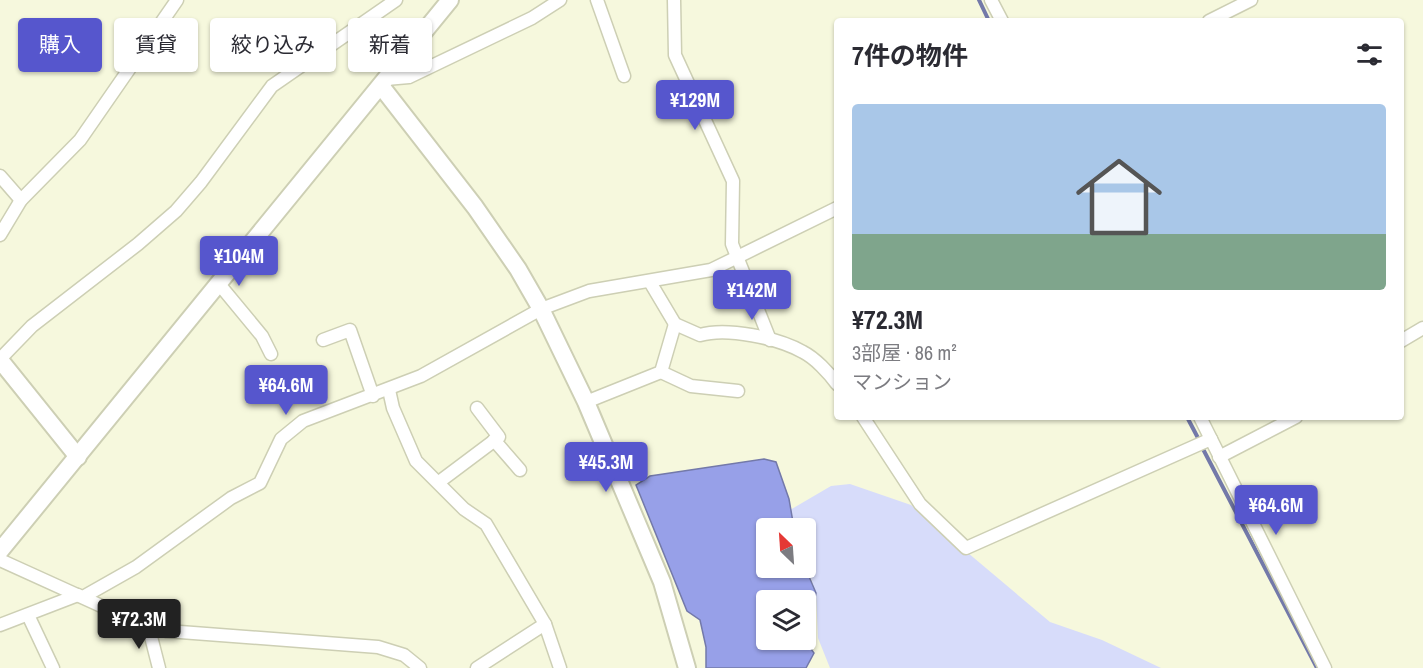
<!DOCTYPE html>
<html lang="ja">
<meta charset="utf-8">
<style>
:root{--surface:#fff;--page:#f7f7f7;--text:#2b2b33;--muted:#7c7c81;--accent:#5656cd}
body{margin:0;font-family:"Archivo Narrow","Noto Sans JP",sans-serif;background:var(--page);color:var(--text);height:100vh;display:flex;flex-direction:column;font-size:22px;white-space:nowrap}
*{box-sizing:border-box;margin:0}
p{font-size:20px;color:var(--muted)}
.icon{flex:none;width:33px;height:33px;fill:none;stroke:currentColor;stroke-width:2;stroke-linecap:round;stroke-linejoin:round}
.map{position:relative;flex:1;overflow:hidden}
.details{position:absolute;left:834px;top:18px;width:570px;height:402px;display:flex;flex-direction:column;background:var(--surface);border-radius:6px;box-shadow:0 2px 4px #0004}
.details>*{flex:none}
.banner{position:absolute;left:18px;top:18px;width:570px;height:54px;display:flex;gap:12px}
.needle{width:39px;rotate:335deg}
.controls{position:absolute;left:756px;top:518px;display:grid;gap:12px}
.controls a{display:grid;place-items:center;width:60px;height:60px;border-radius:6px;background:var(--surface);box-shadow:0 2px 4px #0004;font-size:30px}
.price{position:absolute;translate:-50% -51px;padding:0 14px;border-radius:6px;background:var(--accent);color:#fff;font-size:20px;line-height:39px;filter:drop-shadow(0 2px 3px #0008)}
.price::after{content:'';position:absolute;left:50%;top:36px;width:18px;height:14px;margin-left:-9px;background:inherit;clip-path:polygon(0 0,100% 0,50% 100%)}
.price.current{background:#222;color:#fff}
ul{padding:0;list-style:none}
li{display:grid;align-content:center;gap:12px;height:318px;padding:0 18px}
li span{display:grid;place-items:center;height:186px;border-radius:6px;color:#555}
li>.icon{margin-inline-start:auto}
span .icon{width:108px;height:108px;fill:#fffc;stroke-width:1}
li b{font-size:26px}
h2{display:flex;justify-content:space-between;align-items:center;height:72px;padding:0 18px;font-size:26px}
.chip{padding:0 21px;border-radius:6px;background:var(--surface);box-shadow:0 2px 4px #0004;font-size:21px;line-height:54px}
.chip.current{background:var(--accent);color:#fff}
.map>svg:first-child{display:block}
.green{fill:#d7dcfa}
.water{fill:#97a0e8;stroke:#7379a9;stroke-width:1.5;fill-rule:evenodd}
.lines{fill:none;stroke-linecap:round;stroke-linejoin:round}
.stream{stroke:#7379a9;stroke-width:4}
.street-casing{stroke:#cdcfb4;stroke-width:15}
.secondary-casing{stroke:#cdcfb4;stroke-width:20}
.street{stroke:#fff;stroke-width:12}
.secondary{stroke:#fff;stroke-width:16}
</style>
<div class="map">
<svg width="1423" height="668" viewBox="0 0 1423 668">
<rect width="100%" height="100%" fill="#f6f8dd"/>
<path class="green" d="M 850,484 L 911,505 L 1050,622 L 1102,640 L 1161,668 L 830,668 L 818,638 L 816,593 L 806,564 L 806,528 L 795,528 L 790,510 L 831,486 Z"/>
<path class="water" d="M 764,459 L 776,462 L 789,499 L 794,528 L 766,528 L 766,567 L 805,567 L 816,593 L 806,642 L 814,653 L 806,668 L 706,668 L 706,647 L 700,620 L 687,611 L 636,485 L 650,476 ZM 766,600 L 806,600 L 806,639 L 766,639 Z"/>
<g class="lines">
<g class="stream">
<path d="M 979,0 L 989,21"/>
<path d="M 1187,417 L 1198,438"/>
<path d="M 1203,449 L 1317,668"/>
</g>
<g class="street-casing">
<g id="street">
<path d="M 597,0 L 624,76"/>
<path d="M 674,0 L 675,55 L 733,181 L 732,244 L 770,340"/>
<path d="M 991,0 L 1002,21"/>
<path d="M 1209,21 L 1251,0"/>
<path d="M 386,79 L 409,77 L 532,18 L 560,0"/>
<path d="M 0,176 L 21,200"/>
<path d="M 0,235 L 21,200 L 80,140 L 177,0"/>
<path d="M 650,282 L 675,324 L 700,335 C 727,327 778,338 803,352 C 815,358 829,373 837,384"/>
<path d="M 219,284 L 262,336 L 271,354"/>
<path d="M 323,340 L 350,330 L 373,396"/>
<path d="M 1401,341 L 1423,328"/>
<path d="M 0,359 L 32,326 L 138,244 L 176,211 L 201,182 L 272,86 L 396,0"/>
<path d="M 661,372 L 691,386 L 738,391"/>
<path d="M 389,390 L 393,408 L 416,461 L 464,509 L 486,524 L 545,624 L 477,668"/>
<path d="M 586,402 L 661,372 L 675,324"/>
<path d="M 863,417 L 920,504 L 966,548 L 1211,439"/>
<path d="M 1200,417 L 1325,668"/>
<path d="M 494,440 L 520,470"/>
<path d="M 1219,457 L 1296,417"/>
<path d="M 439,482 L 499,437 L 477,408"/>
<path d="M 0,560 L 130,619 L 167,631 L 378,647 L 404,655 L 420,668"/>
<path d="M 83,597 L 136,567 L 231,498 L 260,483 L 281,439 L 303,421 L 421,376 L 541,309 L 589,291 L 711,270 L 837,208"/>
<path d="M 28,615 L 53,668"/>
<path d="M 545,624 L 560,668"/>
<path d="M 0,625 L 78,595"/>
<path d="M 148,625 L 159,668"/>
</g>
</g>
<g class="secondary-casing">
<g id="secondary">
<path d="M 381,86 L 475,207 L 518,269 L 541,309 L 586,402 L 662,582 L 687,668"/>
<path d="M 0,360 L 78,457"/>
<path d="M 0,551 L 450,0"/>
</g>
</g>
<use href="#street" class="street"/>
<use href="#secondary" class="secondary"/>
</g>
</svg>
<div class="controls">
<a><svg class="needle" viewBox="-14 -14 28 28"><path d="M0-13l5 13h-10z" fill="#e53935"/><path d="M0 13l5-13h-10z" fill="#7c7c81"/></svg></a>
<a><svg class="icon" aria-label="layers" viewBox="0 0 24 24"><path d="M12 4l9 5-9 5-9-5zM3 14l9 5 9-5"/></svg></a>
</div>
<b class="price" style="left:695px;top:131px">¥129M</b>
<b class="price" style="left:239px;top:287px">¥104M</b>
<b class="price" style="left:752px;top:321px">¥142M</b>
<b class="price" style="left:286px;top:416px">¥64.6M</b>
<b class="price" style="left:606px;top:493px">¥45.3M</b>
<b class="price" style="left:1276px;top:536px">¥64.6M</b>
<b class="price current" style="left:139px;top:650px">¥72.3M</b>
<div class="banner">
<a class="chip current">購入</a>
<a class="chip">賃貸</a>
<a class="chip">絞り込み</a>
<a class="chip">新着</a>
</div>
<section class="details">
<h2>7件の物件<svg class="icon" aria-label="filters" viewBox="0 0 24 24"><path d="M4 7h16M4 17h16"/><circle cx="9" cy="7" r="2"/><circle cx="15" cy="17" r="2"/></svg></h2>
<ul>
<li><span style="background:linear-gradient(#a9c7e8 70%,#7fa58c 0)"><svg class="icon" aria-label="home" viewBox="0 0 24 24"><path d="M3 11l9-7 9 7M6 9v11h12V9"/></svg></span><div><b>¥72.3M</b><p>3部屋 · 86 m²</p><p>マンション</p></div></li>
</ul>
</section>
</div>
